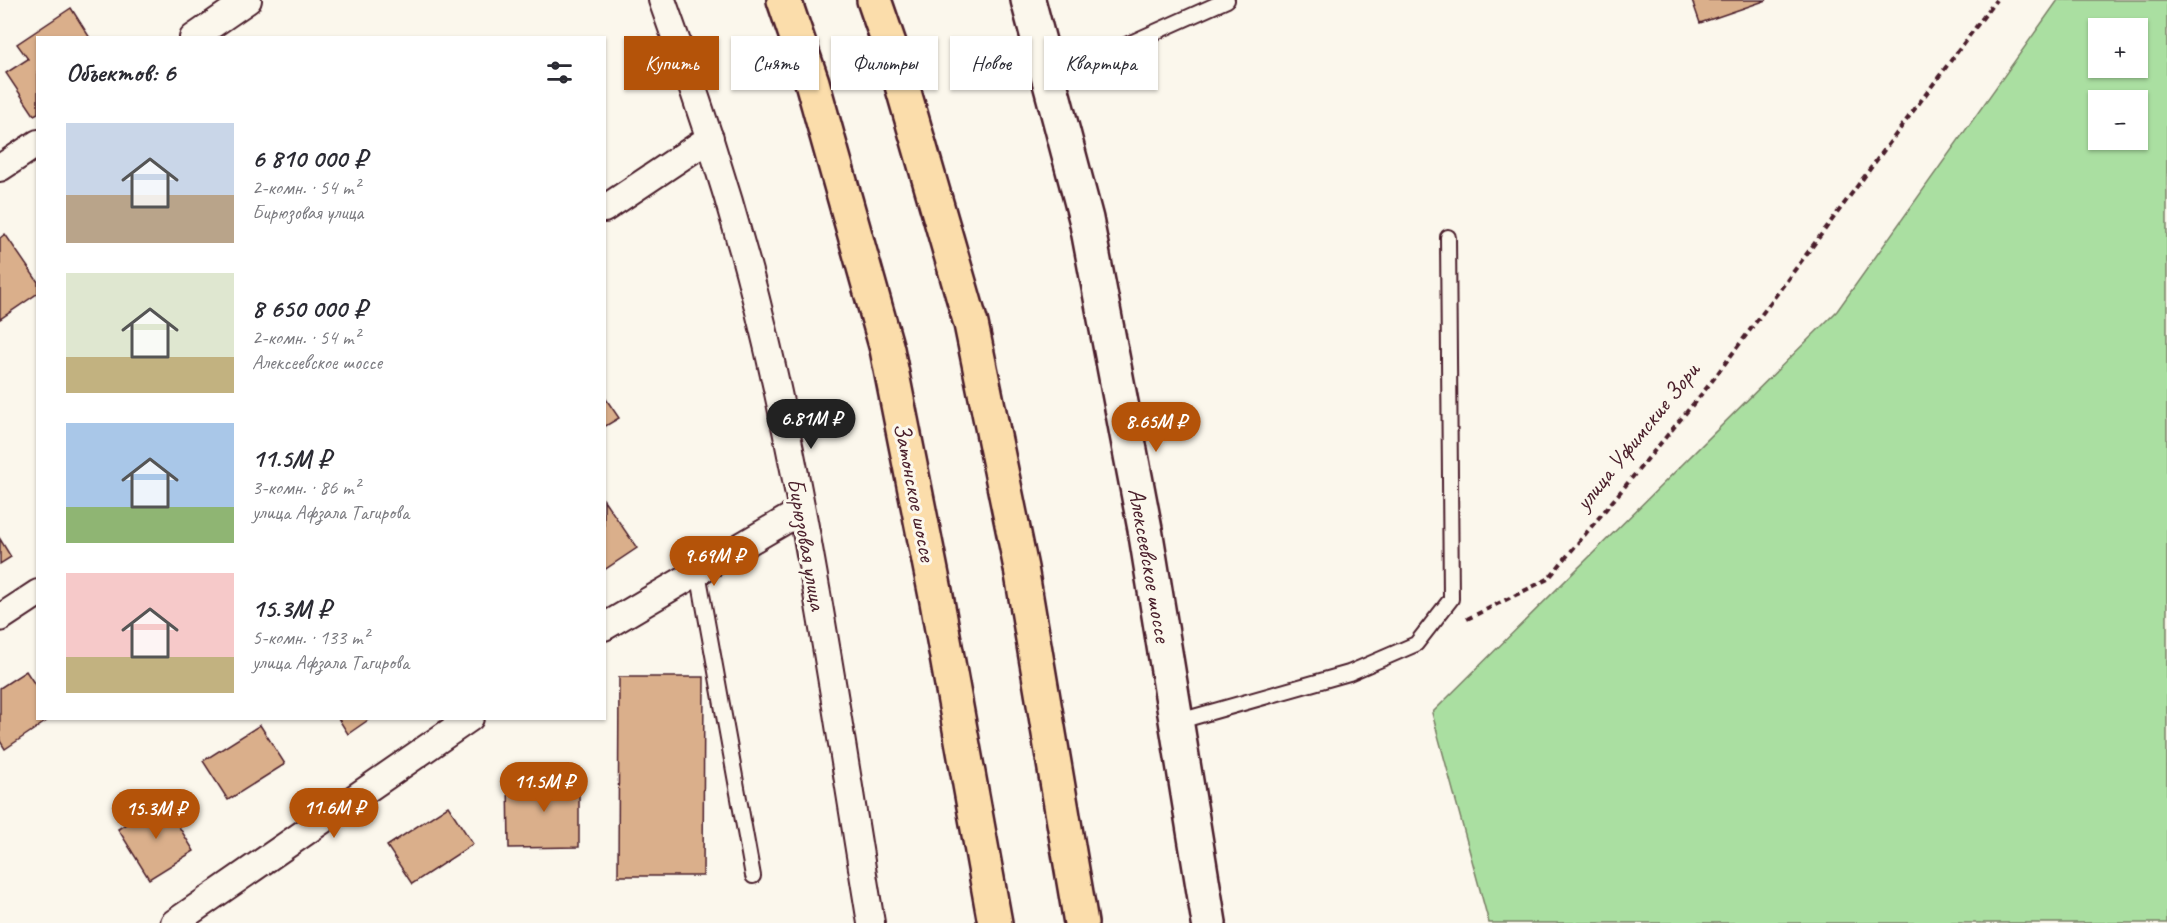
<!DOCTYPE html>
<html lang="ru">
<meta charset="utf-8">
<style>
:root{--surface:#fff;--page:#f7f7f7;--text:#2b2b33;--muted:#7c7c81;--accent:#b45309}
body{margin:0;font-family:Caveat,sans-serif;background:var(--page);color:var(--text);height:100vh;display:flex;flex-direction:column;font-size:22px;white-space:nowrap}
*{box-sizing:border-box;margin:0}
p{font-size:20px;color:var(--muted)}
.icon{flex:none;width:33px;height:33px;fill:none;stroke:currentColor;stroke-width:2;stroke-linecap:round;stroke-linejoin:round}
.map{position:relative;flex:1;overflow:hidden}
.panel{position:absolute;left:36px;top:36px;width:570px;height:684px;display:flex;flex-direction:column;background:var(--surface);border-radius:0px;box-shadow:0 2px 4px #0004}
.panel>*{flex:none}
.banner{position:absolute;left:624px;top:36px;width:570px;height:54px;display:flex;gap:12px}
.tools{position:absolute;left:2088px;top:18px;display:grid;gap:12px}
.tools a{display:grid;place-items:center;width:60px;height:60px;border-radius:0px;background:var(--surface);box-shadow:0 2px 4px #0004;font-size:30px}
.price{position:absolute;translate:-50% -51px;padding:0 14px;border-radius:21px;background:var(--accent);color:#fff;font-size:20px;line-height:39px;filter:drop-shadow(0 2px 3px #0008)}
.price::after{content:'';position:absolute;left:50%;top:36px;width:18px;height:14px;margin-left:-9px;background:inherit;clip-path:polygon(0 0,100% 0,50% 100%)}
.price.active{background:#222;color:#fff}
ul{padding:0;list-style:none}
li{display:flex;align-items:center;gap:18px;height:150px;padding:0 30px}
li span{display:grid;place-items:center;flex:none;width:168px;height:120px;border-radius:0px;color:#555}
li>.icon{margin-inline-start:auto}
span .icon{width:72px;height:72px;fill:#fffc;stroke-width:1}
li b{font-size:26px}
h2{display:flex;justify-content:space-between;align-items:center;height:72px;padding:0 30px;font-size:26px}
.chip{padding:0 21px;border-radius:0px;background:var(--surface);box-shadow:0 2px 4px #0004;font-size:21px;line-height:54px}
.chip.active{background:var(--accent);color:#fff}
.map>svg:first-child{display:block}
.green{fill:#aadfa1;stroke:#7a7f66;stroke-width:1.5;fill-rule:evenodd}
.building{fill:#daaf8b;stroke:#4a1f2b;stroke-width:1.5}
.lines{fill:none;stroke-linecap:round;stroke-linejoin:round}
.lane-casing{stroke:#4a1f2b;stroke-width:18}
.street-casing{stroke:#4a1f2b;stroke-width:30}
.secondary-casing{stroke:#4a1f2b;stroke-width:38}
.primary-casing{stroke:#4a1f2b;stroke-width:38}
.path{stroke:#4a1f2b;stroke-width:4;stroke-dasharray:6 4.5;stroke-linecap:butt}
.lane{stroke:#fbf7ec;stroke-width:14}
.street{stroke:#fbf7ec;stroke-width:26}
.secondary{stroke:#fbf7ec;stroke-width:33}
.primary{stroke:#fbddab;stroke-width:33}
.labels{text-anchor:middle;stroke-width:6;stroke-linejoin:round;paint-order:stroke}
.street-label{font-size:24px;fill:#4a1f2b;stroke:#fbf7ec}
</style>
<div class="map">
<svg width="2167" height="923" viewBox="0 0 2167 923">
<rect width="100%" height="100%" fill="#fbf7ec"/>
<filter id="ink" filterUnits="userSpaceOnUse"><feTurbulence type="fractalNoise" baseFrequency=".0167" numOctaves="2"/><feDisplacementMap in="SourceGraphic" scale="12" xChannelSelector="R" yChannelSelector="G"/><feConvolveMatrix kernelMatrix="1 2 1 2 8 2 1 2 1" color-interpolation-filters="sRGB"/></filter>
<g filter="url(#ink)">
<path class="green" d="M 2058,0 L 2167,0 L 2167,923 L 1489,923 L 1432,713 L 1837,311 ZM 2098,28 L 2138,28 L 2138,68 L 2098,68 ZM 2098,100 L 2138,100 L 2138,140 L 2098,140 Z"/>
<g class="building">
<path d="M 1692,0 L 1767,0 L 1700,23 Z"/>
<path d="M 71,8 L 90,38 L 38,38 L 38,113 L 34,115 L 6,73 L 28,59 L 17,44 Z"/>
<path d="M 5,234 L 38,282 L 38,293 L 0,319 L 0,238 Z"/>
<path d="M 604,396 L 619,418 L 604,427 Z"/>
<path d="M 604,500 L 637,548 L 604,570 Z"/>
<path d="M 0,539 L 11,557 L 0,564 Z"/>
<path d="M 26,671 L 38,689 L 38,718 L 51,718 L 5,749 L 0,741 L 0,688 Z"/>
<path d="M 619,677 L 704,677 L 703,876 L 618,876 Z"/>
<path d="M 338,718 L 371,718 L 348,734 Z"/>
<path d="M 260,725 L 285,764 L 228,800 L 203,761 Z"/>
<path d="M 508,779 L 579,779 L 579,847 L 509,848 Z"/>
<path d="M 163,801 L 194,851 L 149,879 L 118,829 Z"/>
<path d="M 448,806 L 473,844 L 412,884 L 387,846 Z"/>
</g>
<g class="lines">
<g class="lane-casing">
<g id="lane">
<path d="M 1050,79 L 1227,0"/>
<path d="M 698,572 L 753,876"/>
<path d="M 1176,722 L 1349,673 L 1416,644 L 1451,599 L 1448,237"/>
</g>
</g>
<g class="street-casing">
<g id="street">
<path d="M 662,0 C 695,90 724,180 749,272 C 805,485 835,706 871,923"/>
<path d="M 193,38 L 248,0"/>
<path d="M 0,168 L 38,143"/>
<path d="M 604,209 L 710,138"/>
<path d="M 0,618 L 38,593"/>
<path d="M 604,627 L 801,511"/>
<path d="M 174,923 L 470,718"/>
</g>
</g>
<g class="secondary-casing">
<path id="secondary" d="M 1028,0 L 1086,219 L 1145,529 L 1209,923"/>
</g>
<g class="primary-casing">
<g id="primary">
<path d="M 784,0 L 812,82 L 887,349 L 936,596 L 995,923"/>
<path d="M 874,0 L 895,61 L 971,324 L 1021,568 L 1081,923"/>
</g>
</g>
<path class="path" d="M 1467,619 L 1548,579 L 1709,385 L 1996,0"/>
<use href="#lane" class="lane"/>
<use href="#street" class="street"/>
<use href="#secondary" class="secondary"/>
<use href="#primary" class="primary"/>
</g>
</g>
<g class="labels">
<g class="street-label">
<text transform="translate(1637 436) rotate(-51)" y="8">улица Уфимские Зори</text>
<text transform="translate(915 492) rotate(79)" y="8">Затонское шоссе</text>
<text transform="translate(807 544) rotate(80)" y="8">Бирюзовая улица</text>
<text transform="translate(1150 565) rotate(80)" y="8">Алексеевское шоссе</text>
</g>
</g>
</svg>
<div class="tools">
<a>+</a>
<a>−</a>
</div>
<b class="price active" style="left:811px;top:450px">6.81M ₽</b>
<b class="price" style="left:1156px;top:453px">8.65M ₽</b>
<b class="price" style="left:714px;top:587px">9.69M ₽</b>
<b class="price" style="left:544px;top:813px">11.5M ₽</b>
<b class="price" style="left:334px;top:839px">11.6M ₽</b>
<b class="price" style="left:156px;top:840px">15.3M ₽</b>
<div class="banner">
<a class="chip active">Купить</a>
<a class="chip">Снять</a>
<a class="chip">Фильтры</a>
<a class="chip">Новое</a>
<a class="chip">Квартира</a>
</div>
<section class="panel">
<h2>Объектов: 6<svg class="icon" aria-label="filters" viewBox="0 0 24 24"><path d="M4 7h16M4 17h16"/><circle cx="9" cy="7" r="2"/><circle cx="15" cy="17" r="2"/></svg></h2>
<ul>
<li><span style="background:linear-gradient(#c9d6e8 60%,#b9a48a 0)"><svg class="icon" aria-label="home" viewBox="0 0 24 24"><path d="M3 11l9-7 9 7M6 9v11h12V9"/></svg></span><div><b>6 810 000 ₽</b><p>2-комн. · 54 m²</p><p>Бирюзовая улица</p></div></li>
<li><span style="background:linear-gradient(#dfe7d0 70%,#c2b280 0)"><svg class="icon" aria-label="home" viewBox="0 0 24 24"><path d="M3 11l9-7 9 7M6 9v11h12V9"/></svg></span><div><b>8 650 000 ₽</b><p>2-комн. · 54 m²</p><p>Алексеевское шоссе</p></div></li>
<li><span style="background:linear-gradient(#a9c7e8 70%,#8fb573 0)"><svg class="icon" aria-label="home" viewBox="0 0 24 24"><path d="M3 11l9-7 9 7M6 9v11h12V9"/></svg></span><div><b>11.5M ₽</b><p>3-комн. · 86 m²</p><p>улица Афзала Тагирова</p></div></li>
<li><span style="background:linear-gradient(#f6c9c9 70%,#c2b280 0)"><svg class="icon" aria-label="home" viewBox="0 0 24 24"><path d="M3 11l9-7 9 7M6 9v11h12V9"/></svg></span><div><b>15.3M ₽</b><p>5-комн. · 133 m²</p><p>улица Афзала Тагирова</p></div></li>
</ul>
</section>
</div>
